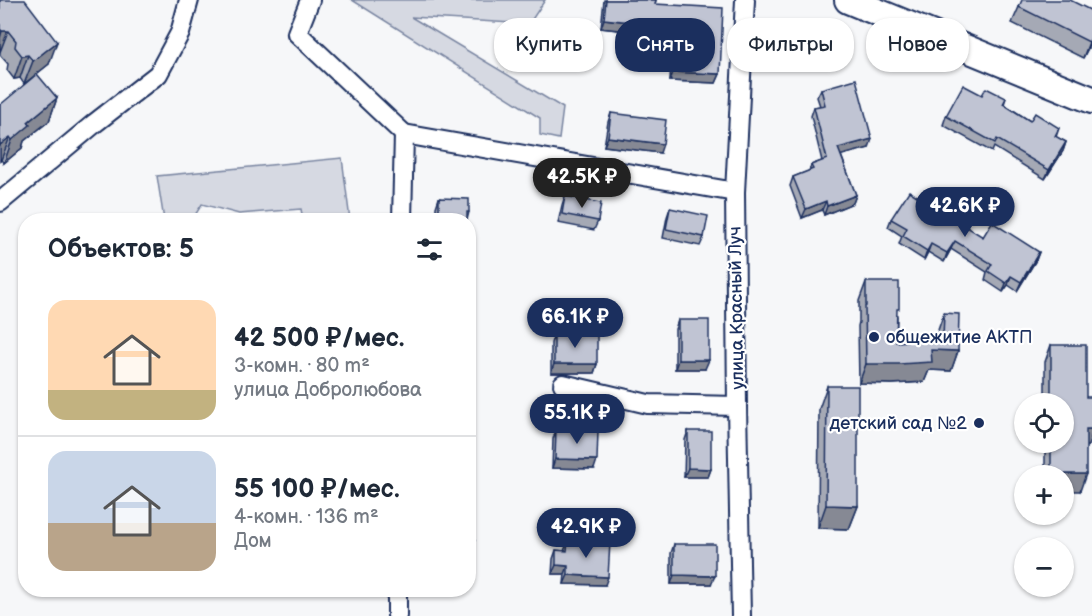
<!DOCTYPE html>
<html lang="ru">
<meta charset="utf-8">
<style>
:root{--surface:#fff;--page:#f2f2f3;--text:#1f2937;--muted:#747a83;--line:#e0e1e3;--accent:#1b2f5e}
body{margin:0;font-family:"Balsamiq Sans",sans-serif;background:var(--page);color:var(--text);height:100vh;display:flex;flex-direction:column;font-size:22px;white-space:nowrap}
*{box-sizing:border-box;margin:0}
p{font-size:20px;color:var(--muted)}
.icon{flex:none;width:33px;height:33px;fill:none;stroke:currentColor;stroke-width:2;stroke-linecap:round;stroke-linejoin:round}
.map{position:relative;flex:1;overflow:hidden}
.drawer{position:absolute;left:18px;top:213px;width:458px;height:384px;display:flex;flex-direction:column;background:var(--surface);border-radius:24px;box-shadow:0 2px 4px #0004}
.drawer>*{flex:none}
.guide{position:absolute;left:494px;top:18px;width:508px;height:54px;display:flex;gap:12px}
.controls{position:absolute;left:1014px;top:393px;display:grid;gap:12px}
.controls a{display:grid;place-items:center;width:60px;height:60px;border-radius:50%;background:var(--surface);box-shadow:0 2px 4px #0004;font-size:30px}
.price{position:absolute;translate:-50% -51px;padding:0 14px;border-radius:21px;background:var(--accent);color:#fff;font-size:20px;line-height:39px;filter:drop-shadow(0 2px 3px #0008)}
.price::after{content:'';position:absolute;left:50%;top:36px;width:18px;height:14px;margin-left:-9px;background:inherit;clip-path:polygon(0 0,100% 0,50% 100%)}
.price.active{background:#222;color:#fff}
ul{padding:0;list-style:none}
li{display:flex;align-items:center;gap:18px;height:150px;padding:0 30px}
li+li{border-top:2px solid var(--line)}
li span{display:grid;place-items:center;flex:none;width:168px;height:120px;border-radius:18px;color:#555}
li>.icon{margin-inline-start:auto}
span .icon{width:72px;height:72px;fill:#fffc;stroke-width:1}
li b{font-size:26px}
h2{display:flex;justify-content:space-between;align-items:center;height:72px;padding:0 30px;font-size:26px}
.tag{padding:0 21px;border-radius:24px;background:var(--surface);box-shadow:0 2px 4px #0004;font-size:21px;line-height:54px}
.tag.active{background:var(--accent);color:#fff}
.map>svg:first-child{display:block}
.green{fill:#d6d9e2;stroke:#7884a0;stroke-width:1.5}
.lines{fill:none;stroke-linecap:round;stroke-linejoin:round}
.street-casing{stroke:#1b2f5e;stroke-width:22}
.secondary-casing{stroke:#1b2f5e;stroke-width:30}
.street{stroke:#fff;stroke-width:18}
.secondary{stroke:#fff;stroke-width:26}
.wall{fill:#a5a9b5;stroke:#1b2f5e;stroke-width:1.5}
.shaded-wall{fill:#868994;stroke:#1b2f5e;stroke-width:1.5}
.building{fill:#c0c4d3;stroke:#1b2f5e;stroke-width:1.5}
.poi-dot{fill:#1b2f5e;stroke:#fff;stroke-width:2}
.labels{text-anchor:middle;stroke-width:4.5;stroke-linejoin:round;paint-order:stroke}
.street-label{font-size:18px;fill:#1b2f5e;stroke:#fff}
.poi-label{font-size:18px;fill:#1b2f5e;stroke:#fff;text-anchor:start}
</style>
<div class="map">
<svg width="1092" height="616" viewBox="0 0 1092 616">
<rect width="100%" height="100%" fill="#f6f7f9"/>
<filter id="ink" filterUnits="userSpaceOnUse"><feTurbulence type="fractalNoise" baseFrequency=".0167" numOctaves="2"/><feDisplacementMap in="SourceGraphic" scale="12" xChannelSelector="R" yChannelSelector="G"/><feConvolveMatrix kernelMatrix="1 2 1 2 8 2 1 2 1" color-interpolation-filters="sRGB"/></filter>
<g filter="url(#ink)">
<g class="green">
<path d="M 352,0 L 545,0 L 529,24 L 411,17 L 563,108 L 559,139 L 540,135 L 540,118 Z"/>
<path d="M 342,158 L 350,220 L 303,220 L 301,209 L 239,214 L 202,204 L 192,220 L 164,220 L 157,176 Z"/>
</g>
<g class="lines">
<g class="street-casing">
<g id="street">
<path d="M 310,0 L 297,33 L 404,134"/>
<path d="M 0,202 L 95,123 L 158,74 L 180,33 L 189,0"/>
<path d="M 402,220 L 404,134 L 735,192"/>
<path d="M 563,384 L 648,404 L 737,406"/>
<path d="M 397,616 L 397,590"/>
<path d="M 741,616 L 737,406 L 735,192 L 745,0"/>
</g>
</g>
<g class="secondary-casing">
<path id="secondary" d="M 848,0 L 1092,100"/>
</g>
<use href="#street" class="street"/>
<use href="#secondary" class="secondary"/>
</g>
<g class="wall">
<path d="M 604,0 L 656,0 L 655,4 L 720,74 L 716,83 L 670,81 L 672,36 L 601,28 Z"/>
<path d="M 0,1 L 49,64 L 24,84 L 20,78 L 14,79 L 7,70 L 8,64 L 0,55 Z"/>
<path d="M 1019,7 L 1092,40 L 1083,58 L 1012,23 Z"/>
<path d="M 821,89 L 869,148 L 841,155 L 856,195 L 853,203 L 824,215 L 822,210 L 802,218 L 790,186 L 793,177 L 809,171 L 811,165 L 822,161 L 811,116 L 814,107 L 820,106 L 817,97 Z"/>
<path d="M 982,95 L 1006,98 L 1004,104 L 1030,121 L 1059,128 L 1056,137 L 1066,142 L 1063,151 L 1045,179 L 994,147 L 992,152 L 943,125 L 946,116 Z"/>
<path d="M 57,98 L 49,121 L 24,141 L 22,148 L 4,163 L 1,160 L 0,161 L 0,105 Z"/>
<path d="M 611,113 L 660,153 L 604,146 L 608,122 Z"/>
<path d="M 565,196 L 598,221 L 594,230 L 558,223 L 562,205 Z"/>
<path d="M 439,198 L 469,212 L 467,220 L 436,220 L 436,207 Z"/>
<path d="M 670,208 L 704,237 L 700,246 L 663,238 L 667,217 Z"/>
<path d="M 891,219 L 983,237 L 1039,252 L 1036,260 L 1017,291 L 1008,285 L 1003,292 L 985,280 L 987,272 L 951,249 L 944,262 L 928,252 L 924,260 L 899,244 L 902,236 L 888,227 Z"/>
<path d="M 866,282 L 897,316 L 896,342 L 937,339 L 937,333 L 944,313 L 958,351 L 951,371 L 929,370 L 924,382 L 892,384 L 859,383 L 858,326 L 859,322 L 859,301 Z"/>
<path d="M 678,320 L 705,369 L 675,369 L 675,329 Z"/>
<path d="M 554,334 L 597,364 L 594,373 L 551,373 L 551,343 Z"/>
<path d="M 1051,345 L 1086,397 L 1088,446 L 1086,446 L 1080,491 L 1064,476 L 1045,476 L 1045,442 L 1064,442 L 1064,404 L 1045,404 L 1045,362 Z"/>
<path d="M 827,386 L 858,506 L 849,529 L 818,528 L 819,409 Z"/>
<path d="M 556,430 L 594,469 L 552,468 L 553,439 Z"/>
<path d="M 688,431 L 711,469 L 708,477 L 684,477 L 685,440 Z"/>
<path d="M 568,541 L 605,585 L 564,584 L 565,574 L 552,574 L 553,559 L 556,550 L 564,551 Z"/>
<path d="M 674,544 L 711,584 L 671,584 L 671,553 Z"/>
</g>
<g class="shaded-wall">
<path d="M 604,19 L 675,27 L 672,36 L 601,28 Z"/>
<path d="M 2,31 L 8,31 L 0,52 L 0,38 Z"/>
<path d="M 1092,36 L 1092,40 L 1083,58 L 1089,42 Z"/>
<path d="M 57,42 L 49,64 L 24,84 L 33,61 Z"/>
<path d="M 28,55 L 20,78 L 14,79 L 22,56 Z"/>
<path d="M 673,72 L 720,74 L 716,83 L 670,81 Z"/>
<path d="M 57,98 L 49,121 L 24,141 L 22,148 L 4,163 L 12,140 L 28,122 Z"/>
<path d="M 10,137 L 1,160 L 0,161 L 0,145 Z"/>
<path d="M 608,137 L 663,144 L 660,153 L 604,146 Z"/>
<path d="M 872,139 L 869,148 L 835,157 L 838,148 Z"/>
<path d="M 1066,142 L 1063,151 L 1045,179 L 1049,170 Z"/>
<path d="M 856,195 L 853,203 L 824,215 L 827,206 Z"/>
<path d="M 826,201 L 822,210 L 802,218 L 806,209 Z"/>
<path d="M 955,241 L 951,249 L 944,262 L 947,253 Z"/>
<path d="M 931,244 L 928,252 L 924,260 L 927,251 Z"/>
<path d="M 1039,252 L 1036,260 L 1017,291 L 1021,282 Z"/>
<path d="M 1011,276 L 1008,285 L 1003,292 L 1006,283 Z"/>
<path d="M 469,302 L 473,302 L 470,311 L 468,311 Z"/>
<path d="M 931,350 L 958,351 L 951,371 L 929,370 L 924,382 L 892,384 L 859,383 L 866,364 Z"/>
<path d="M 678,360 L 709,360 L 705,369 L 675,369 Z"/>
<path d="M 554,364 L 597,364 L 594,373 L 551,373 Z"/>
<path d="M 1086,429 L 1092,429 L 1092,434 L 1088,446 L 1080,446 Z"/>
<path d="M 555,459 L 597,460 L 594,469 L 552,468 Z"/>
<path d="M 688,468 L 711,469 L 708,477 L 684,477 Z"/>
<path d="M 1051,474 L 1086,474 L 1080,491 L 1064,491 L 1064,476 L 1050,476 Z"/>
<path d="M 826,505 L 858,506 L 849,529 L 818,528 Z"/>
<path d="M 556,565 L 568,566 L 565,574 L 552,574 Z"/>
<path d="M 468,575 L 474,575 L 471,584 L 468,584 Z"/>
<path d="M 568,575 L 608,577 L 605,585 L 564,584 Z"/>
<path d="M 674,575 L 715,576 L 711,584 L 671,584 Z"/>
</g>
<g class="building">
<path d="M 1,0 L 25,0 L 57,42 L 33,61 L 28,55 L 22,56 L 15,47 L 16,41 L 8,31 L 2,31 L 0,29 L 0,1 Z"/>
<path d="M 606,0 L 656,0 L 655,4 L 723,8 L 720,74 L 673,72 L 675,27 L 604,19 Z"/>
<path d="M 1022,0 L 1070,0 L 1092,11 L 1092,36 L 1089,42 L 1019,7 Z"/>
<path d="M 37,74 L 57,98 L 28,122 L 30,125 L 12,140 L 10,137 L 0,145 L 0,105 Z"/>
<path d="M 856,79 L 872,139 L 838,148 L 856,195 L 827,206 L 826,201 L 806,209 L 793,177 L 813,169 L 811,165 L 827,159 L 814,107 L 825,105 L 821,89 Z"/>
<path d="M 963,85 L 982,95 L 986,88 L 1006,98 L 1003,104 L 1030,121 L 1035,113 L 1059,128 L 1055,136 L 1066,142 L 1049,170 L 997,139 L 995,143 L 946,116 Z"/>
<path d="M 611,113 L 666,120 L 663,144 L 608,137 Z"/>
<path d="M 909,191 L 983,237 L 992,222 L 1039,252 L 1021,282 L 1011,276 L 1006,283 L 988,271 L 992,264 L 955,241 L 947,253 L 931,244 L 927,251 L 903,236 L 907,228 L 891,219 Z"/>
<path d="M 565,196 L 601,203 L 598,221 L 562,214 Z"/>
<path d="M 439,198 L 469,199 L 469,212 L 467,212 L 467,220 L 439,220 Z"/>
<path d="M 670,208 L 708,216 L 704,237 L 666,229 Z"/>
<path d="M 866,282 L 899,282 L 899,309 L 897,309 L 896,342 L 943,339 L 944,313 L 959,314 L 958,351 L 931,350 L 932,362 L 899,364 L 866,364 L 865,306 L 866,306 Z"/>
<path d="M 468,286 L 474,286 L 473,302 L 469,302 L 469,324 L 468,324 Z"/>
<rect x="678" y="320" width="31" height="40"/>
<rect x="554" y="334" width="43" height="30"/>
<path d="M 1051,345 L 1086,345 L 1086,397 L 1092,397 L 1092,429 L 1086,429 L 1086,474 L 1051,474 L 1051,442 L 1064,442 L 1064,404 L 1051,404 Z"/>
<path d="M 827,386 L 858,386 L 858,506 L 826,505 Z"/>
<rect x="468" y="388" width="2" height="21"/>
<path d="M 556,430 L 598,431 L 597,460 L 555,459 Z"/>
<path d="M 688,431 L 711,431 L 711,469 L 688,468 Z"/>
<path d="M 468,540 L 475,540 L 474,575 L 468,575 Z"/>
<path d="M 568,541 L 610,542 L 608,577 L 568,575 L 568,566 L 556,565 L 556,550 L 567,551 Z"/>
<path d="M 674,544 L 715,544 L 715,576 L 674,575 Z"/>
</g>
</g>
<g class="poi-dot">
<circle cx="874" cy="337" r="6"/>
<circle cx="979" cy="423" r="6"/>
</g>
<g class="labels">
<g class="street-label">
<text transform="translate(736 308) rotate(-91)" y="6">улица Красный Луч</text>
</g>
<g class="poi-label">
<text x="886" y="343">общежитие АКТП</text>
<text x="967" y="429" text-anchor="end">детский сад №2</text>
</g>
</g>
</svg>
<div class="controls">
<a><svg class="icon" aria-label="locate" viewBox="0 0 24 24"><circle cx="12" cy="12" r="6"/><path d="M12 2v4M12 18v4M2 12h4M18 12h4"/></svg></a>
<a>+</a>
<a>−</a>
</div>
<b class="price active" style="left:582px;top:209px">42.5K ₽</b>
<b class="price" style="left:965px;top:238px">42.6K ₽</b>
<b class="price" style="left:575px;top:349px">66.1K ₽</b>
<b class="price" style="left:577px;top:445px">55.1K ₽</b>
<b class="price" style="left:586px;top:559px">42.9K ₽</b>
<div class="guide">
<a class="tag">Купить</a>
<a class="tag active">Снять</a>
<a class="tag">Фильтры</a>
<a class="tag">Новое</a>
</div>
<section class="drawer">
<h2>Объектов: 5<svg class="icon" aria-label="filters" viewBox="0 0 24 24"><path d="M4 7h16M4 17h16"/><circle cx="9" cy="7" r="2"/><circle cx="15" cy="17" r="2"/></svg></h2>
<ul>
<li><span style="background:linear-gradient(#ffd9b3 75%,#c2b280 0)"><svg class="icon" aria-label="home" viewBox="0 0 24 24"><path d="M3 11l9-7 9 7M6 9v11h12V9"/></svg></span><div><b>42 500 ₽/мес.</b><p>3-комн. · 80 m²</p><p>улица Добролюбова</p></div></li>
<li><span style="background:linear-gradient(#c9d6e8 60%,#b9a48a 0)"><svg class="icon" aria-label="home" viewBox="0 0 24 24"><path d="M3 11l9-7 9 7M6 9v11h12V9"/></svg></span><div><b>55 100 ₽/мес.</b><p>4-комн. · 136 m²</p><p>Дом</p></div></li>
</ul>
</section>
</div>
